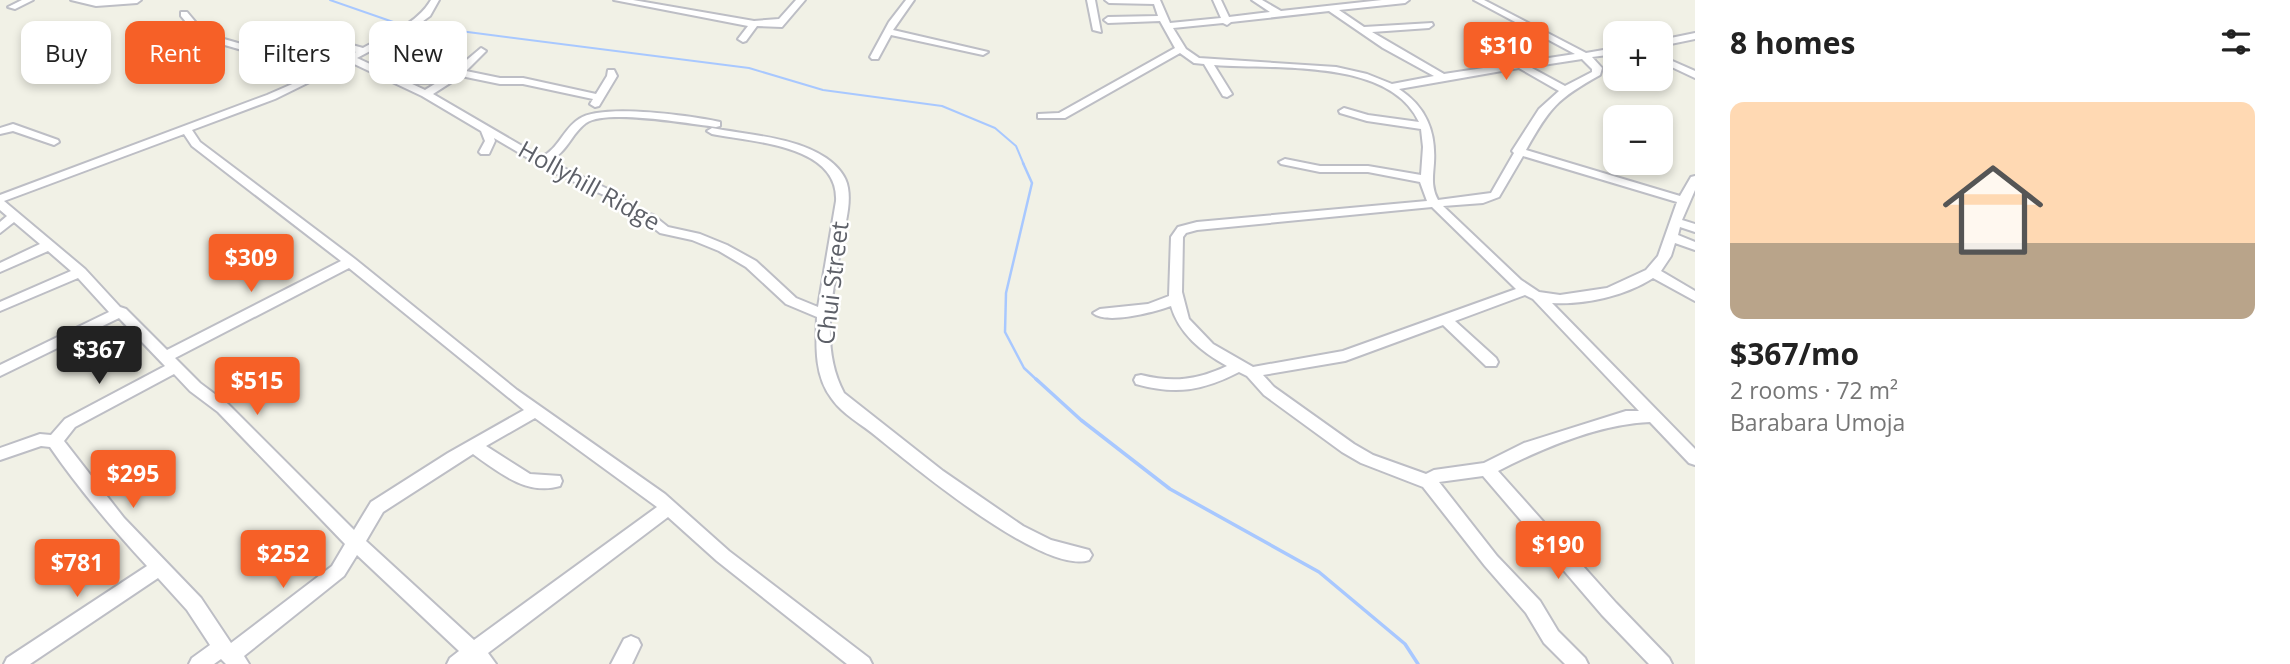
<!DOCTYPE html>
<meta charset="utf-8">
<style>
:root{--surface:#fff;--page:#f6f6f6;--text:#222;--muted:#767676;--accent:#f66027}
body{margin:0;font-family:"Open Sans",sans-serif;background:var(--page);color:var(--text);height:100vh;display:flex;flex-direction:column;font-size:26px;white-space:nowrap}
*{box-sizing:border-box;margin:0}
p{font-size:23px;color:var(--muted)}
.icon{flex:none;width:38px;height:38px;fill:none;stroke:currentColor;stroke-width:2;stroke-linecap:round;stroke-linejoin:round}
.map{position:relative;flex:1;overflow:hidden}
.panel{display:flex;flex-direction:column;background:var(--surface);width:595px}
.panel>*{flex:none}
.guide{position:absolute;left:21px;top:21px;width:665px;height:63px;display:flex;gap:14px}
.controls{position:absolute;left:1603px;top:21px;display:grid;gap:14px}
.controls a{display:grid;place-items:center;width:70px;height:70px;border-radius:14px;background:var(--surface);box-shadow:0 4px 10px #0003;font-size:35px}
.price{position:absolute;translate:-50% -60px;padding:0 16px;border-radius:7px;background:var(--accent);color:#fff;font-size:23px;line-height:46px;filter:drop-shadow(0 2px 4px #0008)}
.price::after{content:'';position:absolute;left:50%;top:42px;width:21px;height:16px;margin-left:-10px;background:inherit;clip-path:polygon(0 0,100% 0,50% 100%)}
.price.active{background:#222;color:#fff}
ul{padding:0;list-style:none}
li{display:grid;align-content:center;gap:14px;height:371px;padding:0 35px}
li span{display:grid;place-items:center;height:217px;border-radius:14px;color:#555}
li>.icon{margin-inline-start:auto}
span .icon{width:126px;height:126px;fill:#fffc;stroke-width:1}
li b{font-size:30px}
h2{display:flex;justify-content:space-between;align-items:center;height:84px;padding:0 35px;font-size:30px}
.chip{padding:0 24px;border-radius:14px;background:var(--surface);box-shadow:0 4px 10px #0003;font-size:24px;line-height:63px}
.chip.active{background:var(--accent);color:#fff}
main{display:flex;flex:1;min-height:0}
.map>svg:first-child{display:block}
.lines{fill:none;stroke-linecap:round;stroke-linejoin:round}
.stream-far2{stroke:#a8c8ff;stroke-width:2}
.stream-far1{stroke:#a8c8ff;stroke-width:2.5}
.stream{stroke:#a8c8ff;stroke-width:3.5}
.minor-casing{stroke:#bdbec5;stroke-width:4}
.minor{fill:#fff;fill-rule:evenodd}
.labels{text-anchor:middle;stroke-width:5;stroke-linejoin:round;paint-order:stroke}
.street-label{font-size:24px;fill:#5d6068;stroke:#fff}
</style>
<main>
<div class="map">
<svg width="1695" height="664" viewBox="0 0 1695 664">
<rect width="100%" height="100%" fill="#f1f1e6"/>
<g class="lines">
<g class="stream-far2">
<path d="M 330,0 L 399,24"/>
<path d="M 410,32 L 426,35 L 460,31 L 749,68 L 823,90 L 942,106 L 995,128 L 1016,146 L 1024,165"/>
</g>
<path class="stream-far1" d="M 1023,163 L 1032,183 L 1006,293 L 1005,332 L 1024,368 L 1038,381"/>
<path class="stream" d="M 1036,379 L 1081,420 L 1170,489 L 1319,572 L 1405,644 L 1418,664"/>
<g class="minor-casing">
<g id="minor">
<path d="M 22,0 L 33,0 L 15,9 L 8,7 Z"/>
<path d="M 71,0 L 141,0 L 137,3 L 96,6 Z"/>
<path d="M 431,0 L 439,0 L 430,16 L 415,27 L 357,58 L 398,77 L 419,78 L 449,75 L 481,48 L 486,51 L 466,71 L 500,78 L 523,78 L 596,94 L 607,76 L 608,70 L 614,70 L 617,76 L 599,106 L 595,107 L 590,104 L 593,99 L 523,84 L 500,84 L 461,76 L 433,94 L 541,157 C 559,149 563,129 579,119 C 602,103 692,116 720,122 L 720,126 L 716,127 C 690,124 607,109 586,123 C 571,134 567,153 549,161 L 614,192 L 639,212 L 653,215 L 668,227 L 700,234 L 727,245 L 756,261 L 796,298 L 818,307 L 836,201 C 839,145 752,142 712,134 L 707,131 L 712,128 C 748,135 795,137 826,158 C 836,165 846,175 848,188 C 851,205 845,224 842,241 C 833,290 819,347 844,393 L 943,471 L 1023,526 L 1051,540 L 1089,550 L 1092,555 L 1089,560 C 1045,576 913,466 877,437 C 863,425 842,414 832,399 C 814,376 816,345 817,317 L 786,304 L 746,267 L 719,251 L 692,240 L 660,233 L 645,221 L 631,218 L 606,196 L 548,170 L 494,138 L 495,141 L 489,154 L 481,154 L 479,152 L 485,141 L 481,131 L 422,96 L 350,62 L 275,99 L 192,130 L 200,142 L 355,259 L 517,390 L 665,494 L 729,551 L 869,658 L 872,664 L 847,664 L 717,561 L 668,517 L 488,653 L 496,664 L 447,664 L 450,658 L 459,651 L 357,555 L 344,576 L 244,656 L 249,664 L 226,664 L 221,659 L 214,664 L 189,664 L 192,658 L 210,645 L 187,610 L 158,578 L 30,664 L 4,664 L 7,658 L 147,566 C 112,528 79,489 50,447 L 41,446 L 0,460 L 0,448 L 40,434 L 51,435 L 65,419 L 165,366 L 119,318 L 0,376 L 0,365 L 109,312 L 78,278 L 0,311 L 0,302 L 71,271 L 48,251 L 0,272 L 0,263 L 40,244 L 14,222 L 0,233 L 0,222 L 7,216 L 0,210 L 0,195 L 267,95 L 313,75 L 356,52 L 335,46 L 305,59 L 280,61 L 204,39 L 197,35 L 181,16 L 181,12 L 187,12 L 203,31 L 210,35 L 280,55 L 300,54 L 334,40 L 363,48 C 387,35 417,24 431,0 ZM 438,82 L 425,90 L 410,83 ZM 184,134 L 192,146 L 341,261 L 167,350 L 126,309 L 120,307 L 85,269 L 4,201 ZM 349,268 L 524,410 L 448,453 L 371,502 L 354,530 L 228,404 L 200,383 L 175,358 ZM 174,374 L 190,391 L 218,412 L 345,544 L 332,566 L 231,643 L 201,598 L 124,518 L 64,441 L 75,427 ZM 535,418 L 657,507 L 474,640 L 366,541 L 383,512 L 473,454 C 498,472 527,496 560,486 L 562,481 L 560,476 L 530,474 L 486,446 Z"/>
<path d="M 614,0 L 633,0 L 754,21 L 779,19 L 796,0 L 805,0 L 782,27 L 757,26 L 746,41 L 743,42 L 738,39 L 748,26 Z"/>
<path d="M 906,0 L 914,0 L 893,30 L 988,52 L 983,55 L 891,35 L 878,59 L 872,59 L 870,57 L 889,22 Z"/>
<path d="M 1087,0 L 1095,0 L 1101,32 L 1093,30 Z"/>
<path d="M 1105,0 L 1160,0 L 1170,23 L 1221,18 L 1213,0 L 1221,0 L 1229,17 L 1270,12 L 1252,0 L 1262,0 L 1281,11 L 1382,0 L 1409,0 L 1405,3 L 1339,10 L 1364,27 L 1432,23 L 1433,25 L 1429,28 L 1372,32 L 1444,74 L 1575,54 L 1474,0 L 1484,0 L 1586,53 L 1615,48 L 1615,54 L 1592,57 L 1602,68 L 1600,75 C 1557,99 1550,107 1526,150 L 1680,196 L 1691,177 L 1695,176 L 1695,190 L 1682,220 L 1695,224 L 1695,232 L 1680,227 L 1678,235 L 1695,242 L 1695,250 L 1675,243 L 1671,256 L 1661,271 L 1695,291 L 1695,301 L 1653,278 C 1625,296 1585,305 1552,303 L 1695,449 L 1695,465 L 1689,463 L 1650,422 C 1599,424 1543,448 1498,471 L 1616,603 L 1669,658 L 1672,664 L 1649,664 L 1602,615 L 1483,476 L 1439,482 L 1497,556 L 1540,601 L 1558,631 L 1585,658 L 1588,664 L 1565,664 L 1544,643 L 1526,613 L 1485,566 L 1423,487 L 1361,463 L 1342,452 L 1264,395 L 1247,376 L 1239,372 C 1202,391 1176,395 1136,384 L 1134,380 L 1136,376 L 1141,375 C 1173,383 1197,380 1227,366 C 1202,352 1179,334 1171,306 C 1154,312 1106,325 1093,313 L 1100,309 L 1148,304 L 1169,296 L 1171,237 L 1178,227 L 1197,222 L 1427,201 L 1420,182 L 1368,172 L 1320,172 L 1281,164 L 1279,162 L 1285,159 L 1320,166 L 1368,166 L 1421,175 L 1423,147 L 1421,129 L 1367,121 L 1340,113 L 1339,111 L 1344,108 L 1368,115 L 1419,122 C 1389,57 1273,70 1214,65 L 1232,94 L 1227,97 L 1223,96 L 1204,64 L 1194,63 L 1180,53 L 1065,118 L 1038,118 L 1038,114 L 1059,113 L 1175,48 L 1160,21 L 1108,23 L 1104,20 L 1108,17 L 1158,16 L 1154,4 L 1109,3 ZM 1329,11 L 1383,48 L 1434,76 L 1392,84 L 1367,74 L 1336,67 L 1199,58 L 1186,49 L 1173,28 L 1223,23 L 1227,25 L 1231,22 ZM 1582,59 L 1592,69 L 1592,72 L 1565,86 L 1530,67 ZM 1519,68 L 1559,91 L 1539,109 L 1512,151 L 1514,153 L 1491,193 L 1438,200 C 1431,187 1433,177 1434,163 C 1436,131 1426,107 1399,89 ZM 1523,156 L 1677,202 L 1658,256 L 1646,270 L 1607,288 L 1560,295 L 1539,292 L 1521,280 L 1443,206 L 1483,203 L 1499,197 ZM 1432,207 L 1516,289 L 1343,351 L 1253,367 L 1213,344 L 1189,319 L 1182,292 L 1183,237 L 1186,233 L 1197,230 ZM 1525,295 L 1533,299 L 1639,411 L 1626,411 L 1524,443 L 1484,463 L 1434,470 L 1426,474 L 1373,455 L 1354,444 L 1274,387 L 1263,375 L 1345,361 L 1443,325 L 1486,366 L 1496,366 L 1498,362 L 1496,358 L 1455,321 Z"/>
<path d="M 1695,33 L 1695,39 L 1661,46 L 1661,40 Z"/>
<path d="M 1661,56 L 1695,71 L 1695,78 L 1661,62 Z"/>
<path d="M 13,124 L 58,140 L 59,142 L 54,145 L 13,131 L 0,134 L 0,128 Z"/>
<path d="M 631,636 L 638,639 L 641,645 L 632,664 L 611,664 L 624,639 Z"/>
</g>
</g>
<use href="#minor" class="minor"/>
</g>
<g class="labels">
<g class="street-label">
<text transform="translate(589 186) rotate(29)" y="8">Hollyhill Ridge</text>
<text transform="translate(833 283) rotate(-83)" y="8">Chui Street</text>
</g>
</g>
</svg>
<div class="controls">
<a>+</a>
<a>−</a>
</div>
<b class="price" style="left:1506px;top:82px">$310</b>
<b class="price" style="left:251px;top:294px">$309</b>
<b class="price active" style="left:99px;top:386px">$367</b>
<b class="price" style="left:257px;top:417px">$515</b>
<b class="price" style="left:133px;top:510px">$295</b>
<b class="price" style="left:1558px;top:581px">$190</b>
<b class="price" style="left:283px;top:590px">$252</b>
<b class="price" style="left:77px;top:599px">$781</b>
<div class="guide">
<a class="chip">Buy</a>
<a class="chip active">Rent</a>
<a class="chip">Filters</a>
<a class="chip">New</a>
</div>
</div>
<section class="panel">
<h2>8 homes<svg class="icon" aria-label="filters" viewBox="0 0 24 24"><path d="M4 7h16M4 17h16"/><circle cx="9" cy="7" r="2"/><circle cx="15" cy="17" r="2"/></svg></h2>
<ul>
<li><span style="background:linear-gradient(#ffd9b3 65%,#b9a48a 0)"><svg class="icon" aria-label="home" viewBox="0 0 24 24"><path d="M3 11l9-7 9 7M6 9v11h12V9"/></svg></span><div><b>$367/mo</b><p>2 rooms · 72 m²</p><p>Barabara Umoja</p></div></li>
</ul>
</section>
</main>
